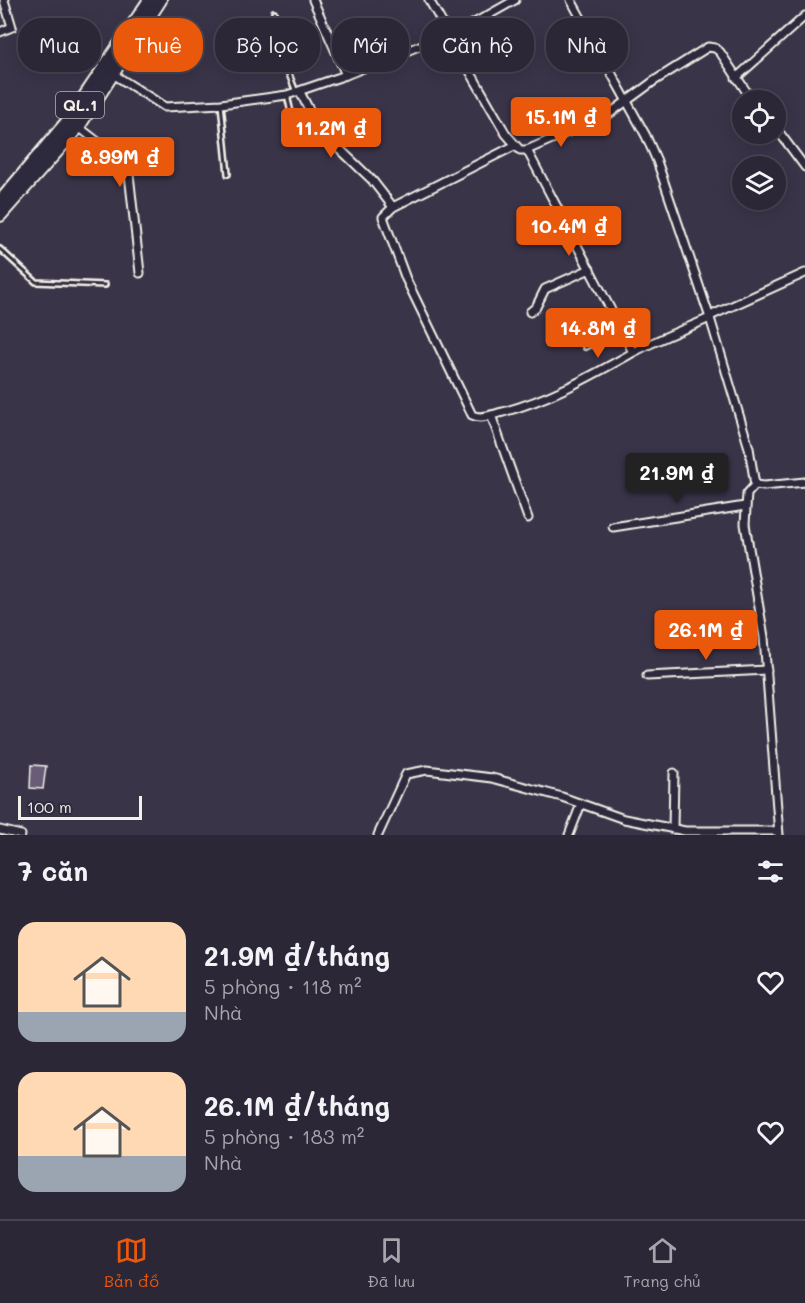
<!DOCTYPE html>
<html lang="vi">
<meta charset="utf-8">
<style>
:root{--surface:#2c2737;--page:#342f3f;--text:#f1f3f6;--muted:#a6a5ad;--line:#484452;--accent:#ea580c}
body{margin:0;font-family:Mali,sans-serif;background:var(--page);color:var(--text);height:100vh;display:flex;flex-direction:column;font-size:22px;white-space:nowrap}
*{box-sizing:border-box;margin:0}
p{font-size:20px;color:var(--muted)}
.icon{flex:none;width:33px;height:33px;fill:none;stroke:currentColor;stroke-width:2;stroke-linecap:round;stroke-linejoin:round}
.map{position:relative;height:835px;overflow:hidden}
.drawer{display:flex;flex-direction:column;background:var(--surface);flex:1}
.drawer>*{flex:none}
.hud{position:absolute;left:18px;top:18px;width:770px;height:54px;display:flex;gap:12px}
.buttons{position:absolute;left:732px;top:90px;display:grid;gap:12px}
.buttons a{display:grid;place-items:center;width:54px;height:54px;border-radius:50%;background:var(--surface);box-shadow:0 3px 15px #0003,0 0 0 2px var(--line);font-size:30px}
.scale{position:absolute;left:18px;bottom:15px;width:124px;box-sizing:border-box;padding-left:6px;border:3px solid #f4f1e8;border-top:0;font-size:16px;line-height:21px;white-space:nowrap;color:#f4f1e8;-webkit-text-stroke:4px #2f2a3d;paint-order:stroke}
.price{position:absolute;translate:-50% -51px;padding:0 14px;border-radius:6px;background:var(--accent);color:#fff;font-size:20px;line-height:39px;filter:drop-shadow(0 2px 3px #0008)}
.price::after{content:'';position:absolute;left:50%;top:36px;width:18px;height:14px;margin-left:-9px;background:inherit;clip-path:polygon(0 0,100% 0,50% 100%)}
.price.on{background:#222;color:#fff}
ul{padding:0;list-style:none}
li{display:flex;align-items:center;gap:18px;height:150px;padding:0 18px}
li span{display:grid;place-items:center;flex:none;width:168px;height:120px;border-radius:18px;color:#555}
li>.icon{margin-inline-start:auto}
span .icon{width:72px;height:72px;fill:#fffc;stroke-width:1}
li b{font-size:26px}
h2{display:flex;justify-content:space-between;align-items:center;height:72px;padding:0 18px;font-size:26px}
.chip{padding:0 21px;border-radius:24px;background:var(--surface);box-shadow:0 3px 15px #0003,0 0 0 2px var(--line);font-size:21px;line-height:54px}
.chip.on{background:var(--accent);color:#fff}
.tab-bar{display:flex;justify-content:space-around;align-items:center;height:84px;border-top:2px solid var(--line);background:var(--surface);font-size:16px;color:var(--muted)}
.tab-bar a{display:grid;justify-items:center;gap:3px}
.tab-bar .on{color:var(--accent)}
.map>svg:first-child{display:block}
.building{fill:#675b77;stroke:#f4f1e8;stroke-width:1.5}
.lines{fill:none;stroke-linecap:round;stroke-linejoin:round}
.lane-casing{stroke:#f4f1e8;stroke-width:8}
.street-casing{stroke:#f4f1e8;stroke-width:11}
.highway-casing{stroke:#f4f1e8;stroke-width:16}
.lane{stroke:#2f2a3d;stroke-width:3}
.street{stroke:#2f2a3d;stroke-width:7}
.highway{stroke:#2f2a3d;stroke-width:12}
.labels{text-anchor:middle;stroke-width:6;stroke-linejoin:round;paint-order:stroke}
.shield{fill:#2f2a3d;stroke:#b9b5b5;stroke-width:1.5}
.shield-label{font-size:16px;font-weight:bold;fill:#f4f1e8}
</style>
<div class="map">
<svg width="805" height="835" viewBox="0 0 805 835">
<rect width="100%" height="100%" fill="#3a3449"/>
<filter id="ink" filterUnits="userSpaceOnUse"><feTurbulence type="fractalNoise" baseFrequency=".0167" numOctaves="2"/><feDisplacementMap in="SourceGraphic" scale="12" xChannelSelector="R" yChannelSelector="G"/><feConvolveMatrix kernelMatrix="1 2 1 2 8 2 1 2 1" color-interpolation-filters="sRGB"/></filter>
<g filter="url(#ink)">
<path class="building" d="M 31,765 L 46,766 L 43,789 L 30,788 Z"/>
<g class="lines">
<g class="lane-casing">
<g id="lane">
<path d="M 274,12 L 271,28 L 296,92"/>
<path d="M 287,95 L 294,126"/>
<path d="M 221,104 L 228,174"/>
<path d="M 0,249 L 36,282 L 105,285"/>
<path d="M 585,347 L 620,331"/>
</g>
</g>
<g class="street-casing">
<g id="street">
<path d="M 313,0 L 346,75"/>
<path d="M 429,0 L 506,134 L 520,150 L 527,150 L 609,114 L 654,81 L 708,47 L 715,48 L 720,52 L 752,100"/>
<path d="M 571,0 L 646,136 L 657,161 L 710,318 L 749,448 L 755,485 L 747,494 L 745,524 L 764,637 L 779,835"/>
<path d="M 0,32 L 12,27 L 4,0"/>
<path d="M 110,72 L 165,107 L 221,104 L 287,95 L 346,75 L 467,27 L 515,0"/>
<path d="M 736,78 L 805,16"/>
<path d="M 300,92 L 319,129 L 372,180 L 393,207"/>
<path d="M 76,125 L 128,165 L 140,273"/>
<path d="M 776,128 L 805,167"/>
<path d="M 514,146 L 393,207 L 383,217 L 406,279 L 472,415 C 481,420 493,414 503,412 C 551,399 591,376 634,352 C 658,339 685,329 710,318"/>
<path d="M 527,150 L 633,352"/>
<path d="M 530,312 L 536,307 L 545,289 L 590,269"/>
<path d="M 710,316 L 805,273"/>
<path d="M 491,415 L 528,518"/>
<path d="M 755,485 L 764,486 L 805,482"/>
<path d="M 613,527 L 745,506"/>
<path d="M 647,676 L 767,670"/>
<path d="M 673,829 L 674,773"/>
<path d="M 0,830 L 21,835"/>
<path d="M 378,835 L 406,774 L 427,770 L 492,778 L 562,797 L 624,819 L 685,831 L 778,831"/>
<path d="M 569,835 L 581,804"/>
</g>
</g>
<g class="highway-casing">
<g id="highway">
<path d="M 0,202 L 69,120 L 150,0"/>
<path d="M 0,215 L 78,127 L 160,0"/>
</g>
</g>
<use href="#lane" class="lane"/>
<use href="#street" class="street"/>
<use href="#highway" class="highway"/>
</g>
</g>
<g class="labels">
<rect class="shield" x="56" y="92" width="48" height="26" rx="4.5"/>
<g class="shield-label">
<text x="80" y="111">QL.1</text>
</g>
</g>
</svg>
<div class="buttons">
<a><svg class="icon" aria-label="locate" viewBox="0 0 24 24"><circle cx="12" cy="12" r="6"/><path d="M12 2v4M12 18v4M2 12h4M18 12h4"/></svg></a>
<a><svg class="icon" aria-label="layers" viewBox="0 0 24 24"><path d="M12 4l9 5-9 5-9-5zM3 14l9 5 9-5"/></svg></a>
</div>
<div class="scale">100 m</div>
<b class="price" style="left:561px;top:148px">15.1M ₫</b>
<b class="price" style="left:331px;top:159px">11.2M ₫</b>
<b class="price" style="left:120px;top:188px">8.99M ₫</b>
<b class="price" style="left:569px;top:257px">10.4M ₫</b>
<b class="price" style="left:598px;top:359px">14.8M ₫</b>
<b class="price on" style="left:677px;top:504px">21.9M ₫</b>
<b class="price" style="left:706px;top:661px">26.1M ₫</b>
<div class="hud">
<a class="chip">Mua</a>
<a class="chip on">Thuê</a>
<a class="chip">Bộ lọc</a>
<a class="chip">Mới</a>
<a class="chip">Căn hộ</a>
<a class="chip">Nhà</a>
</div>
</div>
<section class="drawer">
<h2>7 căn<svg class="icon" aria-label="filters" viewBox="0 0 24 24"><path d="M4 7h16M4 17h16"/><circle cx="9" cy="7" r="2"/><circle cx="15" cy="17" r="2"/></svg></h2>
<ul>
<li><span style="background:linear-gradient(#ffd9b3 75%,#9aa5b1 0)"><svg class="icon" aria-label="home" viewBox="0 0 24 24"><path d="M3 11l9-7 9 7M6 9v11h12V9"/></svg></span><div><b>21.9M ₫/tháng</b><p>5 phòng · 118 m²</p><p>Nhà</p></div><svg class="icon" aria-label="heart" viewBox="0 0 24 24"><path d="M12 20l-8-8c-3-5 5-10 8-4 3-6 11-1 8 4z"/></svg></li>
<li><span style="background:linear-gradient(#ffd9b3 70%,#9aa5b1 0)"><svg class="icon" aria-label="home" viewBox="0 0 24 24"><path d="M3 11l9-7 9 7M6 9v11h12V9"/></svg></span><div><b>26.1M ₫/tháng</b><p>5 phòng · 183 m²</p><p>Nhà</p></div><svg class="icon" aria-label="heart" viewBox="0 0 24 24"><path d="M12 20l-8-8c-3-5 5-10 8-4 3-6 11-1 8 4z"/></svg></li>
</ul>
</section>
<nav class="tab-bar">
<a class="on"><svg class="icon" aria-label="map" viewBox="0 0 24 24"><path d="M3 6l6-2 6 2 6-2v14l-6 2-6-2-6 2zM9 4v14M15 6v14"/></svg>Bản đồ</a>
<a><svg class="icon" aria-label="saved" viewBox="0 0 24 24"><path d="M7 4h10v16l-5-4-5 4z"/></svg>Đã lưu</a>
<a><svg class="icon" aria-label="home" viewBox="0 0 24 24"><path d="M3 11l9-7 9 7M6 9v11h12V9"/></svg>Trang chủ</a>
</nav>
